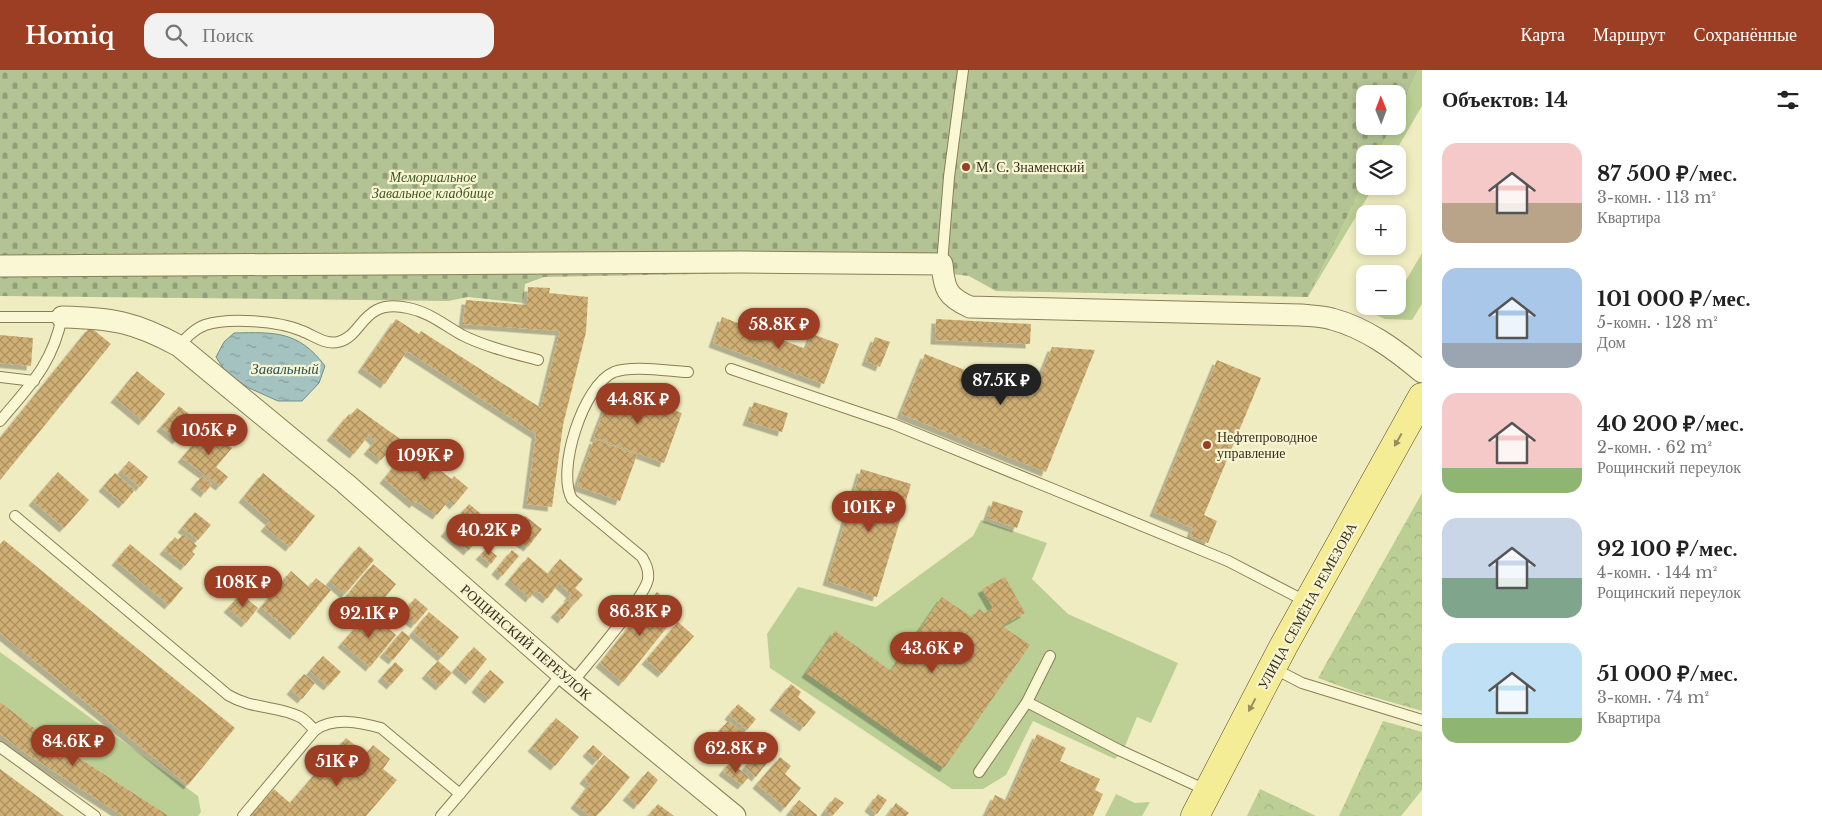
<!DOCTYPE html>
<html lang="ru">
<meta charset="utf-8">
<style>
:root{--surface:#fff;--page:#f2f2f2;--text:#222;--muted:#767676;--accent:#9c3e24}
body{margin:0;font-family:"Libre Baskerville",serif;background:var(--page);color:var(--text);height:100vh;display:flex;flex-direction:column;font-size:19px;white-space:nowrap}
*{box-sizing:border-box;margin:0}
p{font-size:16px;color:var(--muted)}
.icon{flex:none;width:28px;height:28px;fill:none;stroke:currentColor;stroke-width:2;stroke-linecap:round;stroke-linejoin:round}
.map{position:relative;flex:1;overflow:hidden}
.panel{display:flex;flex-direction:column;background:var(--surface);width:400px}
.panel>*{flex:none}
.needle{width:32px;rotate:359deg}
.fabs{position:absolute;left:1356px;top:15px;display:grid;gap:10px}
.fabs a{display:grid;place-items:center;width:50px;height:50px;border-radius:10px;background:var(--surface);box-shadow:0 2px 8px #0003;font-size:25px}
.price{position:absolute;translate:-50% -42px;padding:0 11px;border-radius:18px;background:var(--accent);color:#fff;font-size:16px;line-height:32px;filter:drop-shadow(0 1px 2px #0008)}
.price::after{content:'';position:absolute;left:50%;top:30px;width:15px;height:11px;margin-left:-8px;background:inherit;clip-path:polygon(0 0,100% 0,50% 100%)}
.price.on{background:#222;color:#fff}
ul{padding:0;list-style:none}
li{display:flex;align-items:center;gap:15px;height:125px;padding:0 20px}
li span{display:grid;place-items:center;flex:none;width:140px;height:100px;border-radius:15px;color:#555}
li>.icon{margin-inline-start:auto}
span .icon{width:60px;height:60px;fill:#fffc;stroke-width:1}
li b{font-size:21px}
h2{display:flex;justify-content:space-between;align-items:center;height:60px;padding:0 20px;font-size:21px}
header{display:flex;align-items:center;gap:30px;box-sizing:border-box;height:70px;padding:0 25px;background:var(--accent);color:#fff}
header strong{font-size:24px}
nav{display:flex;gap:28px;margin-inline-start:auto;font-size:18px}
.search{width:350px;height:45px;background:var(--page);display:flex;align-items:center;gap:12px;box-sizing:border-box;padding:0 18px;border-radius:15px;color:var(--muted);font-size:19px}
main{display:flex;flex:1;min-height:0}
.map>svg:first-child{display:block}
.green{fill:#bbcf94}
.forest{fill:url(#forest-crowns)}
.cemetery{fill:url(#cemetery-stones)}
.water{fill:url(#water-ripples);stroke:#6a918f}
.building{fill:url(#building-cross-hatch);filter:url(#shadow)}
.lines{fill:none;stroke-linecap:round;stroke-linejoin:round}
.service-casing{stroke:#8a7e57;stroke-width:12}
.minor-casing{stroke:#8a7e57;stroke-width:23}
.primary-casing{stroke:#584a2c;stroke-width:29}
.service{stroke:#faf7d4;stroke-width:10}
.minor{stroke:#faf7d4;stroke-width:21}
.primary{stroke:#f5ed96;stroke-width:28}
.oneway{fill:#978f5a}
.poi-dot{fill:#9c3e24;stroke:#f7f4d1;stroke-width:2}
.labels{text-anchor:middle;stroke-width:4.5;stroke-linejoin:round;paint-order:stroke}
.poi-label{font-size:14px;fill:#39311d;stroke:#f7f4d1;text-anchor:start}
.park-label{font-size:14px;font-style:italic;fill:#3e5722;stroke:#f7f4d1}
.street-label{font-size:14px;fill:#39311d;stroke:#f7f4d1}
.water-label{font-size:15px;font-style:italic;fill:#2b525a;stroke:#f7f4d1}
</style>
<header>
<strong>Homiq</strong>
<div class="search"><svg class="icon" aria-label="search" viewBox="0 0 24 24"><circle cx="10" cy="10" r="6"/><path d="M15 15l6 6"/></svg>Поиск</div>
<nav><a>Карта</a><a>Маршрут</a><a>Сохранённые</a></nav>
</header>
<main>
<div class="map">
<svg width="1422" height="746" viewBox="0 0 1422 746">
<defs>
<pattern id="forest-crowns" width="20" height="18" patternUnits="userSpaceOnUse" patternTransform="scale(1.25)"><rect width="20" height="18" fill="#bbcf94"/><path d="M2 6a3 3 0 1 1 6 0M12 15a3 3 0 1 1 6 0" fill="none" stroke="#a2b27f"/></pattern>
<pattern id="cemetery-stones" width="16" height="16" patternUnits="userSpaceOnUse" patternTransform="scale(1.25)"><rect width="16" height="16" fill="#b3c394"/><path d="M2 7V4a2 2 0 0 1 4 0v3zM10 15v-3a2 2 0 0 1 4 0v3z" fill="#939f78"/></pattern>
<pattern id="water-ripples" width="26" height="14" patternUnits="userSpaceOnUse" patternTransform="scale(1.25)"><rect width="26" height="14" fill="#a4c2c0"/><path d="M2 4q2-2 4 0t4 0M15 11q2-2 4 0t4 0" fill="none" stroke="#879e9b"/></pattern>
<pattern id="building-cross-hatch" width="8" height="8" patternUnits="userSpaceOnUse" patternTransform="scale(1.25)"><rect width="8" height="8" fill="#d0af75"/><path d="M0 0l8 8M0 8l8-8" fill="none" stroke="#aa8f5f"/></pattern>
<filter id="shadow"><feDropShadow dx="-4.5" dy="4.5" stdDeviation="0" flood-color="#0004"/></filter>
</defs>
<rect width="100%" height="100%" fill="#f0ecc1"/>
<g class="green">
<path d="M 1418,0 L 1422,0 L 1422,36 L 1394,84 L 1378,84 L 1391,56 L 1398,56 L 1398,43 Z"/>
<path d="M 1365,110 L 1365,116 L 1374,116 L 1308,227 Z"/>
<path d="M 1422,183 L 1422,234 L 1412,250 L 1385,249 L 1359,237 L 1398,236 L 1398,224 Z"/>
<path d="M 981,450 L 1047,473 L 1032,509 L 1068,544 L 1178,593 L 1151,653 L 1137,647 L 1123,681 L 1115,689 L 1033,651 L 1006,705 L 983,719 L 952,719 L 770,598 L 767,564 L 798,517 L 876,537 L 973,466 Z"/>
<path d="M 0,582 L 198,726 L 201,742 L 198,746 L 169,746 L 42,664 L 0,632 Z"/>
<path d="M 1116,724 L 1135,733 L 1150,732 L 1142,746 L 1105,746 Z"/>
</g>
<g class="forest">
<path d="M 1422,423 L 1422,641 L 1356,622 L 1318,608 Z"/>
<path d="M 1383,651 L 1422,662 L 1422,720 L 1401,746 L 1339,746 Z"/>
<path d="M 1260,719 L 1316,746 L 1247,746 Z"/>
</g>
<path class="cemetery" d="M 0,0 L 1418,0 L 1398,43 L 1398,24 L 1365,24 L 1365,56 L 1391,56 L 1378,84 L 1365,84 L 1365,110 L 1308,227 L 996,221 L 969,206 L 917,200 L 544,207 L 525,214 L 523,233 L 468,227 L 448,231 L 0,226 Z"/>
<path class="water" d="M 234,263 C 275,262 299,261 325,296 L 319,313 L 302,331 L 278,331 L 249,318 L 227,304 L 216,287 L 224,272 Z"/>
<g class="building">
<path d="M 528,217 L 550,218 L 549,223 L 588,227 L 586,262 L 563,355 L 552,437 L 527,434 L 536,364 L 407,281 L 385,314 L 362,298 L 396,249 L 419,264 L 421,261 L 541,338 L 560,261 L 463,254 L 466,230 L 527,235 Z"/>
<path d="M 722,247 L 806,279 L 812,264 L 839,274 L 824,314 L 713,273 Z"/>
<path d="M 936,249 L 1031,254 L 1030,274 L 935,270 Z"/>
<path d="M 90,257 L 111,274 L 0,410 L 0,368 Z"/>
<path d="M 0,265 L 33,268 L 31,296 L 0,293 Z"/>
<path d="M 875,267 L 890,272 L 880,297 L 866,291 Z"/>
<path d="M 1052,277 L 1095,280 L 1046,402 L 901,344 L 925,284 L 1032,327 Z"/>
<path d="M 1217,290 L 1261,308 L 1204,445 L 1217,451 L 1208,473 L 1190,466 L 1193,458 L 1154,442 Z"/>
<path d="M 137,301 L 165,324 L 143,351 L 115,328 Z"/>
<path d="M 613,318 L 682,343 L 664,393 L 594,367 Z"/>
<path d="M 754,332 L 788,343 L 782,362 L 747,351 Z"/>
<path d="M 179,336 L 195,349 L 177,370 L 161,357 Z"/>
<path d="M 357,338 L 403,371 L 393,384 L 389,381 L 381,390 L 368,380 L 375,371 L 369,365 L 354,384 L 331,366 L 349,344 L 351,345 Z"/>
<path d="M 207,358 L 232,378 L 216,397 L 228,407 L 220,416 L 182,388 Z"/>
<path d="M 594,369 L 637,385 L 620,431 L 577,416 Z"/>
<path d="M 413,373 L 443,398 L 441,401 L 452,409 L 454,406 L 468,418 L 454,435 L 449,430 L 437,445 L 416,431 L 414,434 L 384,409 Z"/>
<path d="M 129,391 L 148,407 L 140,417 L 121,401 Z"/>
<path d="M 861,399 L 911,414 L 877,527 L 827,511 Z"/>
<path d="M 58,402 L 89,430 L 64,458 L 33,431 Z"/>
<path d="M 115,403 L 135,420 L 123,434 L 103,417 Z"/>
<path d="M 263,403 L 315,446 L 290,477 L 265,457 L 270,451 L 243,428 Z"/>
<path d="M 202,406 L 212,414 L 205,423 L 195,415 Z"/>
<path d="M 993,431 L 1023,441 L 1017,458 L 987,448 Z"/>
<path d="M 469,434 L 492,453 L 468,481 L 445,462 Z"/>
<path d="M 195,442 L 211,455 L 198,470 L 182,458 Z"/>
<path d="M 525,446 L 542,459 L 528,477 L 511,465 Z"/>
<path d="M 183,464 L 197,476 L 192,482 L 195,484 L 185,496 L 164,480 L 175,467 L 178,470 Z"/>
<path d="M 4,470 L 235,658 L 188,715 L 0,563 L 0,474 Z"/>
<path d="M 130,474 L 183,518 L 169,535 L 116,491 Z"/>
<path d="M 359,476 L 374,490 L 345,524 L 330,511 Z"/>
<path d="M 487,478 L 497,486 L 491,494 L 480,485 Z"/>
<path d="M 512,480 L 519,486 L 502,506 L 496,500 Z"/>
<path d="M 528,487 L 548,504 L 560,489 L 583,509 L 575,518 L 583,525 L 575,533 L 568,527 L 571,524 L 559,513 L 547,529 L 536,520 L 530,528 L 509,510 Z"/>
<path d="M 373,494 L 396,514 L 372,543 L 348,524 Z"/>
<path d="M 291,501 L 309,517 L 316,508 L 331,520 L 294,565 L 261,537 Z"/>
<path d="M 1005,507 L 1025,543 L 1002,556 L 1030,575 L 944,698 L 806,603 L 835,561 L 891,601 L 942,527 L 973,548 L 979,539 L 984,543 L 993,538 L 982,519 Z"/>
<path d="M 657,522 L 680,541 L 623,612 L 600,593 Z"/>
<path d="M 241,524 L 258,538 L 246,553 L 228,538 Z"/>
<path d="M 415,528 L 428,539 L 415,554 L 402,544 Z"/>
<path d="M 567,530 L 573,535 L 562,549 L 555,543 Z"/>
<path d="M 369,542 L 396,565 L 370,597 L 342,573 Z"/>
<path d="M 429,542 L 459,567 L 442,587 L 413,562 Z"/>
<path d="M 678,552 L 694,566 L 662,603 L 646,590 Z"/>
<path d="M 402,561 L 411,568 L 393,590 L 384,583 Z"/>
<path d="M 474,577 L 487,589 L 470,610 L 456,598 Z"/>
<path d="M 323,586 L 341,602 L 328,616 L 310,601 Z"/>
<path d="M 438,591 L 452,603 L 440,616 L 426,604 Z"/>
<path d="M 395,592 L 404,600 L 391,615 L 382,607 Z"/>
<path d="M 490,600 L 504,612 L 489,629 L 476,618 Z"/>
<path d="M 304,604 L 315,613 L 302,629 L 291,620 Z"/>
<path d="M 791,614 L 801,622 L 798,627 L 816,642 L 804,657 L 774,636 Z"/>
<path d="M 0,632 L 42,664 L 169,746 L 123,746 L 27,684 L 0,664 Z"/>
<path d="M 738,634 L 756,649 L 747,660 L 729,645 Z"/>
<path d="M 556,648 L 579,667 L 555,696 L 532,677 Z"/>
<path d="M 728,651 L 747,666 L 733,684 L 713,668 Z"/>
<path d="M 1037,664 L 1066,678 L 1060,691 L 1100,709 L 1095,720 L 1103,724 L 1093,746 L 985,746 L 995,725 L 1007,731 Z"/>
<path d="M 346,668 L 366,684 L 373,675 L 390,689 L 383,699 L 397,710 L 366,746 L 251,746 L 274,719 L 290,733 Z"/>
<path d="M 757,668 L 776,683 L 768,692 L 749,677 Z"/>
<path d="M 593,675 L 603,684 L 597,691 L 587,682 Z"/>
<path d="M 604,685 L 630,707 L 605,737 L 596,746 L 590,746 L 575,734 L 590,714 L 584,709 Z"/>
<path d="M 755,685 L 766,694 L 756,707 L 745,697 Z"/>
<path d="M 780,687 L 791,696 L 785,704 L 801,718 L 785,738 L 757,714 Z"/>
<path d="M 730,692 L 749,707 L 742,715 L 723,701 Z"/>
<path d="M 0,699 L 64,746 L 0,746 Z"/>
<path d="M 648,701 L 658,710 L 638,735 L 627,726 Z"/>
<path d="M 878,724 L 887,730 L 877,744 L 869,737 Z"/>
<path d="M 835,727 L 844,733 L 832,746 L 825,741 Z"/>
<path d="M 799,730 L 817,745 L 817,746 L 795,746 L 790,742 Z"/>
<path d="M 896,733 L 909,743 L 906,746 L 887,746 Z"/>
<path d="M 658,734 L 674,746 L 648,746 Z"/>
</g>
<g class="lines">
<g class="service-casing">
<g id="service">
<path d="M 942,194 L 949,107 L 963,0"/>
<path d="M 0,247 L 62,247 C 52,295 30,315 0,351"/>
<path d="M 179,276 C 186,268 194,259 205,255 C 229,247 279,251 302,261 C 313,265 325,275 338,272 C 364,266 361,228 408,238 C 429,242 444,255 462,265 C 486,277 512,283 538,290"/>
<path d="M 731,299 L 893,354 L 1060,422 L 1228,491 L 1307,532"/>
<path d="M 0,307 L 34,311"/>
<path d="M 15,446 L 228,625 C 253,640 277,635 300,647 C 306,650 310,656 315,660"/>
<path d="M 1273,598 L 1302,613 L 1422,650"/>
<path d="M 572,613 C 587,594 645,528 648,509 C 649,500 646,494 642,487 L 572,429 C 556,401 583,315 614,302 C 632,295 668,301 688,302"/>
<path d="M 1027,632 L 1119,680 L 1206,720"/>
<path d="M 0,677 L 95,746"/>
<path d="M 979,702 L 1027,632 L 1050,586"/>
<path d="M 243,746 L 315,660 C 334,647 359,652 381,658 L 460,724"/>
<path d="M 441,746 L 562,604"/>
</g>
</g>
<g class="minor-casing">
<g id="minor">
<path d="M 0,196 L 741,192 L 942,194 C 944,219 947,227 970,237 L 1301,245 C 1311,246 1322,246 1332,249 C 1366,258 1396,280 1422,302"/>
<path d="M 62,247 C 112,248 135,252 179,276 L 345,413 L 562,604 L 735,746"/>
</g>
</g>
<g class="primary-casing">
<path id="primary" d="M 1195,746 L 1283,577 L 1422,327"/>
</g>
<use href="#service" class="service"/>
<use href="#minor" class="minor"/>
<use href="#primary" class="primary"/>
</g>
<defs><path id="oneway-solid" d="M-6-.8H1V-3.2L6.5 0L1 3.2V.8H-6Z" transform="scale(1.25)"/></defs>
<g class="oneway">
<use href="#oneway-solid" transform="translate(1398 370) rotate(119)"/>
<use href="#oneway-solid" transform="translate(1252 635) rotate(118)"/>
</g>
<g class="poi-dot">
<circle cx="966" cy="97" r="5"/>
<circle cx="1207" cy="375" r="5"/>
</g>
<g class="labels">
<g class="poi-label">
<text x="976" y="102">М. С. Знаменский</text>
<text x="1217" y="372">Нефтепроводное<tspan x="1217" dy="16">управление</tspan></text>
</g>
<g class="park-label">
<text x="433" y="112">Мемориальное<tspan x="433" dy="16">Завальное кладбище</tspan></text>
</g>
<g class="street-label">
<text transform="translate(1307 536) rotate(-61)" y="5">УЛИЦА СЕМЁНА РЕМЕЗОВА</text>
<text transform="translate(526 572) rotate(41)" y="5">РОЩИНСКИЙ ПЕРЕУЛОК</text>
</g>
<g class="water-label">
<text x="285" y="304">Завальный</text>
</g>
</g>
</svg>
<div class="fabs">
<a><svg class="needle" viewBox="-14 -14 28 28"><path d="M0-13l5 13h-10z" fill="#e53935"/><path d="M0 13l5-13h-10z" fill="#767676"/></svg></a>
<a><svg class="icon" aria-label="layers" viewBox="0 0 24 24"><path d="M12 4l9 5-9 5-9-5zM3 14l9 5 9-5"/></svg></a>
<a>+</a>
<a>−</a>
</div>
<b class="price" style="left:779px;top:280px">58.8K ₽</b>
<b class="price on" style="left:1001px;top:336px">87.5K ₽</b>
<b class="price" style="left:638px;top:355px">44.8K ₽</b>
<b class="price" style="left:209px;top:386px">105K ₽</b>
<b class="price" style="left:425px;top:411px">109K ₽</b>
<b class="price" style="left:869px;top:463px">101K ₽</b>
<b class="price" style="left:489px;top:486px">40.2K ₽</b>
<b class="price" style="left:243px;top:538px">108K ₽</b>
<b class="price" style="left:640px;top:567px">86.3K ₽</b>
<b class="price" style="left:369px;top:569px">92.1K ₽</b>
<b class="price" style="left:932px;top:604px">43.6K ₽</b>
<b class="price" style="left:73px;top:697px">84.6K ₽</b>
<b class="price" style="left:736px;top:704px">62.8K ₽</b>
<b class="price" style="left:337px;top:717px">51K ₽</b>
</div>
<section class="panel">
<h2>Объектов: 14<svg class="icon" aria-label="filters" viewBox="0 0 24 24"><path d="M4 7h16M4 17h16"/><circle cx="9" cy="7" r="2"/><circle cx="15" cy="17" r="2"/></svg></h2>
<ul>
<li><span style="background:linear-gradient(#f6c9c9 60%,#b9a48a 0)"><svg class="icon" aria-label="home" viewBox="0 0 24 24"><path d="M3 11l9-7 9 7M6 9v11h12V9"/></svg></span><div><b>87 500 ₽/мес.</b><p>3-комн. · 113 m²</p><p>Квартира</p></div></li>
<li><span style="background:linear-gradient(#a9c7e8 75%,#9aa5b1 0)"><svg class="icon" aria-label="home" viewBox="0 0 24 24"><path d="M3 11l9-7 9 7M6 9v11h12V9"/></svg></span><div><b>101 000 ₽/мес.</b><p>5-комн. · 128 m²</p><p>Дом</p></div></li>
<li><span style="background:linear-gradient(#f6c9c9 75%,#8fb573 0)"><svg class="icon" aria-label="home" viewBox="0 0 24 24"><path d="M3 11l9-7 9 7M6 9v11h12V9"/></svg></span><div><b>40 200 ₽/мес.</b><p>2-комн. · 62 m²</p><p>Рощинский переулок</p></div></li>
<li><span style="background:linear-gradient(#c9d6e8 60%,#7fa58c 0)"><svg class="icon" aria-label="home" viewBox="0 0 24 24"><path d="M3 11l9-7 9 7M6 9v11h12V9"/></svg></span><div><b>92 100 ₽/мес.</b><p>4-комн. · 144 m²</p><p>Рощинский переулок</p></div></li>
<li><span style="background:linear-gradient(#bfe0f5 75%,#8fb573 0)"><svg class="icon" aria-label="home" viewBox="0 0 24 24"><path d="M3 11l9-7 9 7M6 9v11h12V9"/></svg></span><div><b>51 000 ₽/мес.</b><p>3-комн. · 74 m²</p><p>Квартира</p></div></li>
</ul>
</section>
</main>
